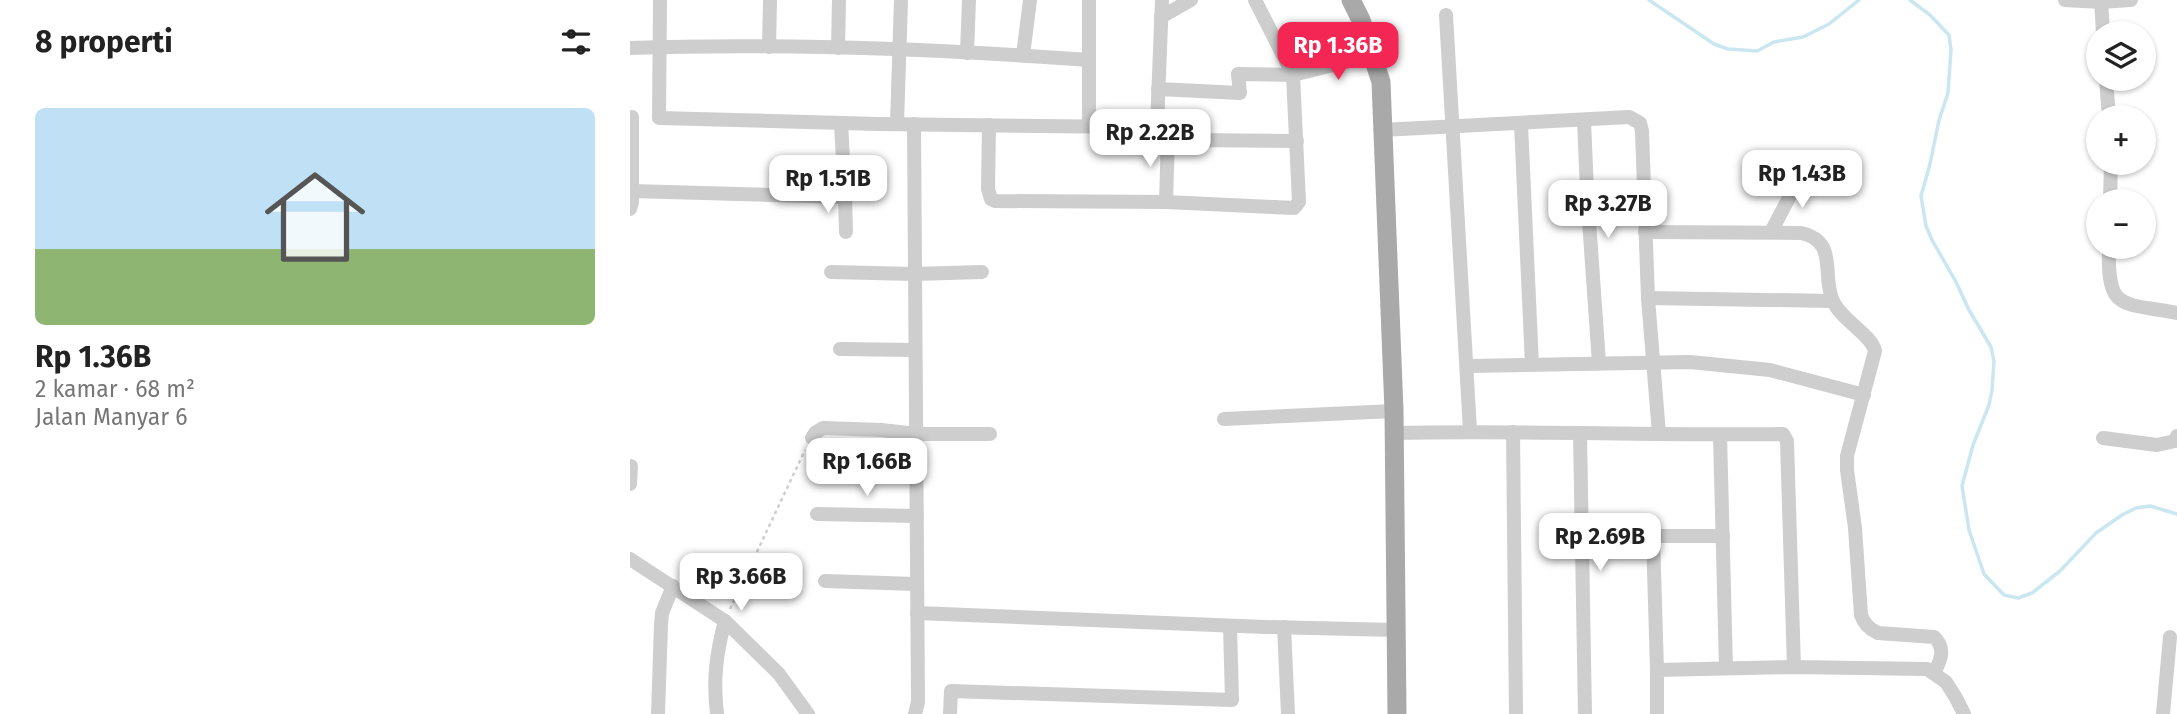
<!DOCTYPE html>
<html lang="id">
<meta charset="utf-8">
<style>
:root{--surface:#fff;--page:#f2f2f2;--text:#222;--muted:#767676;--line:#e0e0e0;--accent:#f42754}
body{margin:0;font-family:"Fira Sans",sans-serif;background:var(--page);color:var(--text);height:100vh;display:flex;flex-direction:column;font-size:26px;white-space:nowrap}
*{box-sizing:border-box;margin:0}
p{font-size:23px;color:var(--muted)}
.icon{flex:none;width:38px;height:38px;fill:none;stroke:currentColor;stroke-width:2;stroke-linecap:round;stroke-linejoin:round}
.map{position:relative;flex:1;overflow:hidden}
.sheet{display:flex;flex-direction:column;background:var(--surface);width:630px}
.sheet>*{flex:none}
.tools{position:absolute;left:1456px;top:21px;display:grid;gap:14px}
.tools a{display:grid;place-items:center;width:70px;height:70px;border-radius:50%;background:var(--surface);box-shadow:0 2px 5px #0004;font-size:35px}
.price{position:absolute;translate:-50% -60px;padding:0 16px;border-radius:14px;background:#fff;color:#222;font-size:23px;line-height:46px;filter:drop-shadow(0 2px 4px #0008)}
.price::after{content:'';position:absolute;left:50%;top:42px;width:21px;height:16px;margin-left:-10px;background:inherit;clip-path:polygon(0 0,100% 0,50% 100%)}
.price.current{background:var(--accent);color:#fff}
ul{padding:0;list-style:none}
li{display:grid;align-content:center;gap:14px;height:371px;padding:0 35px}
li+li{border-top:2px solid var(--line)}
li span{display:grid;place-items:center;height:217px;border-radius:10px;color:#555}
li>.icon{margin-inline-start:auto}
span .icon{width:126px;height:126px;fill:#fffc;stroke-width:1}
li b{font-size:30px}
h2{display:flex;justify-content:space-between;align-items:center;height:84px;padding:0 35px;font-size:30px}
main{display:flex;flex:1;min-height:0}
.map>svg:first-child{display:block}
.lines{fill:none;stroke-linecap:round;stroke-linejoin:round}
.stream{stroke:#cae6f0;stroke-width:3.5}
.path{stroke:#cecece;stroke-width:2.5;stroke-dasharray:3.5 3.5;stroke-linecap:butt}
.minor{stroke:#cecece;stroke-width:14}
.major{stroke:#a9a9a9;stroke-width:19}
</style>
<main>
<section class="sheet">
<h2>8 properti<svg class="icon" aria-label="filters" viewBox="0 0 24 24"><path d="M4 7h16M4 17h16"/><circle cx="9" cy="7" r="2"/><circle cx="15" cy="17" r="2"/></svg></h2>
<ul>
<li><span style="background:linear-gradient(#bfe0f5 65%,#8fb573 0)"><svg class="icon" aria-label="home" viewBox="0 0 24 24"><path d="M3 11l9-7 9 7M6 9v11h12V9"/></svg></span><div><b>Rp 1.36B</b><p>2 kamar · 68 m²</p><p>Jalan Manyar 6</p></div></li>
</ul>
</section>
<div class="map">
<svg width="1547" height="714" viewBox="0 0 1547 714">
<rect width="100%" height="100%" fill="#fff"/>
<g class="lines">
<g class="stream">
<path d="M 1019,0 L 1084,44 L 1098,49 L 1127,51 L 1144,42 L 1173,37 L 1199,24 L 1229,0"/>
<path d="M 1280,0 L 1300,15 L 1319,35 L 1321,50 L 1318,93 L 1309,120 L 1300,164 L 1291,196 L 1296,226 L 1302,240 L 1326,282 L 1339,310 L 1361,347 L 1364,361 L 1362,390 L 1359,405 L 1343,445 L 1332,486 L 1339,530 L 1354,574 L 1374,595 L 1388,598 L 1402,593 L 1430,571 L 1466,533 L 1492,515 L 1506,508 L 1520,506 L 1547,514"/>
</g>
<path class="path" d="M 100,609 L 175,450"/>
<g class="minor">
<path d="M 30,0 L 29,118 L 249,124 L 501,127 L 527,126 L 532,0"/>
<path d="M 1435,0 L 1471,2 L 1501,0"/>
<path d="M 1471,0 L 1473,33"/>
<path d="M 816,15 L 840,431"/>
<path d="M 531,17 L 561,0"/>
<path d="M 139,47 L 140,0"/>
<path d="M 0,48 C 153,43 307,49 459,60"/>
<path d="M 208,48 L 209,0"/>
<path d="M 337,53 L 339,0"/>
<path d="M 393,55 L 400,0"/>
<path d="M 1476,79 L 1479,117"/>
<path d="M 528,89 L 610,93 L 608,74 L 663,75 L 743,55"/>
<path d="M 954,120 L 957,192 L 969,363"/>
<path d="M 267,124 L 271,0"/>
<path d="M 284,124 L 288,702 L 285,714"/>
<path d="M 891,124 L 902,365"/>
<path d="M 359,125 L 358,189 L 361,199 L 365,201 L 536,202 L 664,208 L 669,202 L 663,75 L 625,0"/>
<path d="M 459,125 L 459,0"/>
<path d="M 527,126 L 542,138 L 555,140 L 667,141"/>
<path d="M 752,130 L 999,117 L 1010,123 L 1012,131 L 1018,298 L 1029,434"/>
<path d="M 2,191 L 215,197 L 211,123"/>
<path d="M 215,197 L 216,232"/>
<path d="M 1480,201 L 1481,163"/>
<path d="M 536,202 L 538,136"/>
<path d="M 0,209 L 2,202 L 2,117"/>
<path d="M 1015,232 L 1171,233 C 1209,241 1191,276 1203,301 C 1211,320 1242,335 1245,351 L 1217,456 L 1217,470 L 1225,528 L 1231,615 C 1234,624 1239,629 1248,633 L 1304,637 C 1316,648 1311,660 1304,673"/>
<path d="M 1141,232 L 1173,171"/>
<path d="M 1479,247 C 1477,312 1491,302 1547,313"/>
<path d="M 201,272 L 284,274 L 352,272"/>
<path d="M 1018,298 L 1202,301"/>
<path d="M 210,349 L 285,350"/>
<path d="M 837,366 L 1060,362 L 1140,370 L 1234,395"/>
<path d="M 594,419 L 764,411"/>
<path d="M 883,432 L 886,714"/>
<path d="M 764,433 C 894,430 1023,436 1153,434 L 1157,441 L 1164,667"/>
<path d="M 950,433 L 955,714"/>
<path d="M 1090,435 L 1096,668"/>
<path d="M 182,438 L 185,433 L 193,428 L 251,430 L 287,434 L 360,434"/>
<path d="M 1473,438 L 1527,445 L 1545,441 L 1547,436"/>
<path d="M 0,484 L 1,466"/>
<path d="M 187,514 L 287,516"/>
<path d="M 952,536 L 1093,536"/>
<path d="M 1023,536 L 1027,670"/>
<path d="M 0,559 L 95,621 L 149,674 L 178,714"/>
<path d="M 195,581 L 286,584"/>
<path d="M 287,613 L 635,627 L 765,630"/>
<path d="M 654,627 L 658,714"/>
<path d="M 28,714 L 31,625 L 32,613 L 43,586"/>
<path d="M 87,714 C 83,680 86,654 95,621"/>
<path d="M 320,714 L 321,691 L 602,700 L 600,626"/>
<path d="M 1027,714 L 1027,670 L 1164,667 L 1297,669 L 1316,682 L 1326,698 L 1334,714"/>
<path d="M 1533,714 L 1540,637"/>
</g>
<path class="major" d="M 721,0 L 731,20 L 751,82 L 764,411 L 767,714"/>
</g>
</svg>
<div class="tools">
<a><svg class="icon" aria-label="layers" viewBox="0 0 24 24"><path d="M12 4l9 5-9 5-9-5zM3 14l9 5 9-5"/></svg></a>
<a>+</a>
<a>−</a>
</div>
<b class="price current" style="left:708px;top:82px">Rp 1.36B</b>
<b class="price" style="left:520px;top:169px">Rp 2.22B</b>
<b class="price" style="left:1172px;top:210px">Rp 1.43B</b>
<b class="price" style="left:198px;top:215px">Rp 1.51B</b>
<b class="price" style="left:978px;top:240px">Rp 3.27B</b>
<b class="price" style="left:237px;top:498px">Rp 1.66B</b>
<b class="price" style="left:970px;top:573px">Rp 2.69B</b>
<b class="price" style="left:111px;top:613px">Rp 3.66B</b>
</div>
</main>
